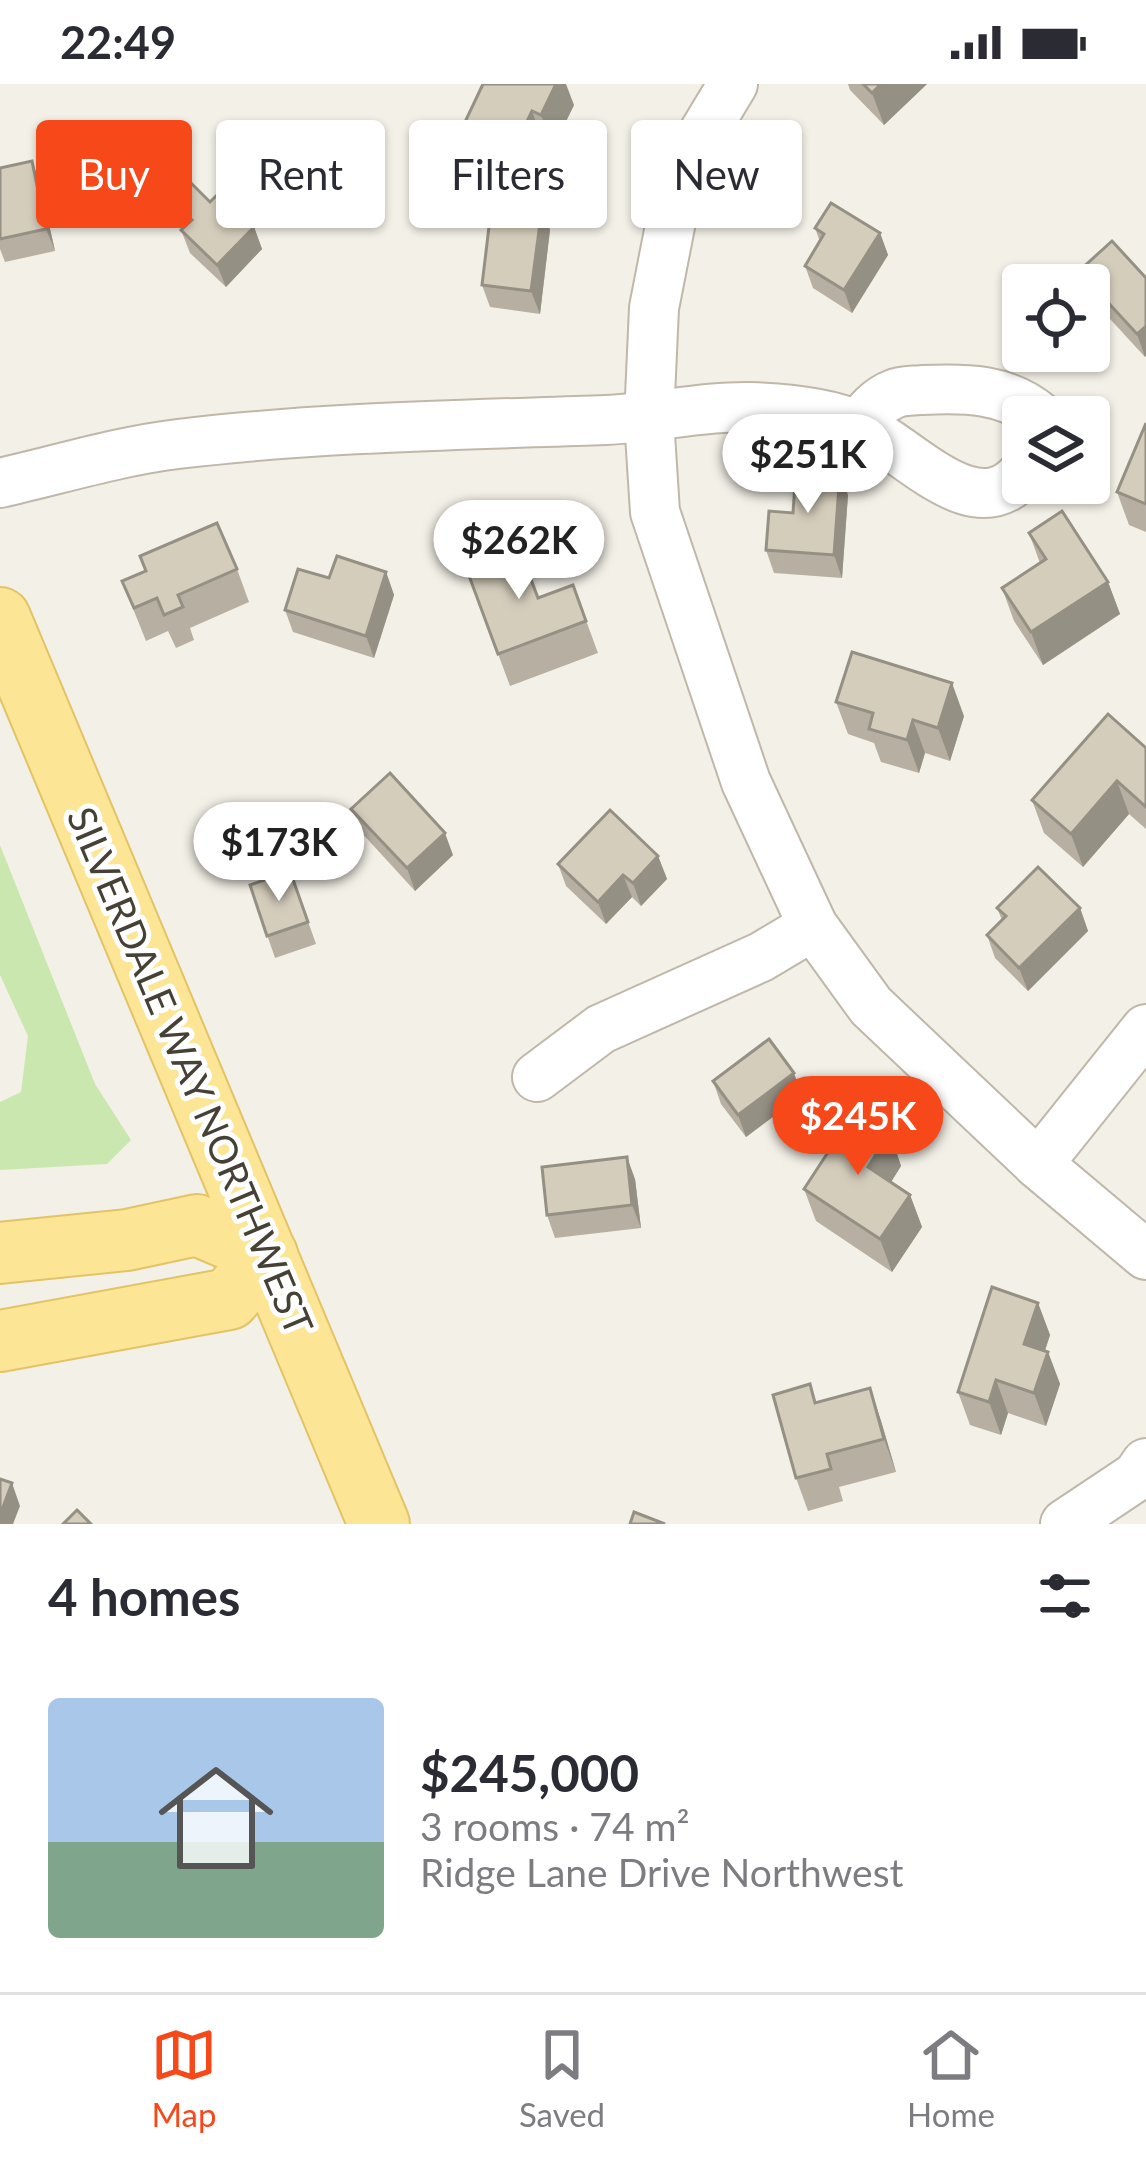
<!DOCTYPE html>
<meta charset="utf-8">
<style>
:root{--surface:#fff;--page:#f7f7f7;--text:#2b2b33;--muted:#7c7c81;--line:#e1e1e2;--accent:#f7481a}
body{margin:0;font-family:Lato,sans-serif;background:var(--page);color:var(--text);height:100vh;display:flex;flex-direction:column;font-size:45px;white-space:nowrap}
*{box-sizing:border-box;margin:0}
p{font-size:39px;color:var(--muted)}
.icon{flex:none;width:66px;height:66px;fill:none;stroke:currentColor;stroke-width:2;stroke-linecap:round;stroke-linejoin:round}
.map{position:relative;height:1440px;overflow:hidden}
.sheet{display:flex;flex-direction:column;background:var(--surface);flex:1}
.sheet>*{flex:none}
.hud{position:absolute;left:36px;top:36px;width:1074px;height:108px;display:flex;gap:24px}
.buttons{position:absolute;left:1002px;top:180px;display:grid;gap:24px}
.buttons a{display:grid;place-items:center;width:108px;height:108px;border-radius:12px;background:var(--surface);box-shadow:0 3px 9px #0004;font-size:60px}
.price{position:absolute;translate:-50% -102px;padding:0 27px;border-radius:42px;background:#fff;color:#222;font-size:39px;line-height:78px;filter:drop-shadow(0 3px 6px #0008)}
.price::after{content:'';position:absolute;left:50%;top:72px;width:36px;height:27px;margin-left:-18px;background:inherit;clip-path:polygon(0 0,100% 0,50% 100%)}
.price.active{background:var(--accent);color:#fff}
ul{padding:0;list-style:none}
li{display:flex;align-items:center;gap:36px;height:300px;padding:0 48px}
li+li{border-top:3px solid var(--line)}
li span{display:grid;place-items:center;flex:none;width:336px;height:240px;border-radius:12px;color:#555}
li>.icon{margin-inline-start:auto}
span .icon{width:144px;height:144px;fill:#fffc;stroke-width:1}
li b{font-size:51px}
h2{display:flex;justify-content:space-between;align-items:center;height:144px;padding:0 48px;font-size:51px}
.tag{padding:0 42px;border-radius:12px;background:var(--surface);box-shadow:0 3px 9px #0004;font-size:42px;line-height:108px}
.tag.active{background:var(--accent);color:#fff}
.status{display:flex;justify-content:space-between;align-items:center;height:84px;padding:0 60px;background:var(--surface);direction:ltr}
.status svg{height:33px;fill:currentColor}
.dock{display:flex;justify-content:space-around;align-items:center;height:168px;border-top:3px solid var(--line);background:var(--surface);font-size:33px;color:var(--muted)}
.dock a{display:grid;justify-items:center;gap:6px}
.dock .active{color:var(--accent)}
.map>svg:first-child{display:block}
.green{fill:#cbe7b0}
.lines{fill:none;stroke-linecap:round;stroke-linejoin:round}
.minor-casing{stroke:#bfb8aa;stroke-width:52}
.major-casing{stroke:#e2c466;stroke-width:64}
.minor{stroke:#fff;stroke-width:48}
.major{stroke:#fde596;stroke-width:60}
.wall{fill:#b7b0a2}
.shaded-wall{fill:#959084}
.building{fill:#d5cdbc;stroke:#959084;stroke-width:3}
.labels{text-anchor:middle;stroke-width:10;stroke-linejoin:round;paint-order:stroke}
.street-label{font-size:39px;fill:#464136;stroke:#fff}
</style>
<div class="status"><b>22:49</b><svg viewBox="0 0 49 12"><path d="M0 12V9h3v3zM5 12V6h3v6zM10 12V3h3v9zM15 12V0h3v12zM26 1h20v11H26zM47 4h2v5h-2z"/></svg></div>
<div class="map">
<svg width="1146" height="1440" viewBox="0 0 1146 1440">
<rect width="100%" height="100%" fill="#f3f0e7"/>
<path class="green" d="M 0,761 L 95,1000 L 131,1056 L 107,1080 L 0,1086 L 0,1018 L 21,1008 L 28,952 L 0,891 Z"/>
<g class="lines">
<g class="minor-casing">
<g id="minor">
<path d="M 733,0 L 681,86 L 654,224 L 649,335 L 655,428 L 746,698 L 813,842 L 871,922 L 1038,1080 L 1146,1171"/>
<path d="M 858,342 C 868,329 878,316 894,310 C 902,306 913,307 922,306 C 965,304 1006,304 1040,333"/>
<path d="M 0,399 C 58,386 119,367 178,360 C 319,343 464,341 606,336 C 654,334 704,322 751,323 C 785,324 828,328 859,342 C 907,363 975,447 1023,389"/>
<path d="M 537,993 L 601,945 L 761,873 L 813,842"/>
<path d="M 1038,1080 L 1146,945"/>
<path d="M 1065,1440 L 1137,1392 L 1146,1379"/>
</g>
</g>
<g class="major-casing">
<g id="major">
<path d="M 0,534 L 379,1440"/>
<path d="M 0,1169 L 127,1156 L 197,1141 L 267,1171"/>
<path d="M 0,1257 L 229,1215 L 267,1171"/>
</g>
</g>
<use href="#minor" class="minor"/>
<use href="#major" class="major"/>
</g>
<g class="wall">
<path d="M 848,0 L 927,0 L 884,41 L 850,6 Z"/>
<path d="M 574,21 L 553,64 L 544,60 L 526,97 L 476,72 L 464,40 Z"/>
<path d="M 32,77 L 40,100 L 55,167 L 5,178 L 0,165 L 0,84 Z"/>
<path d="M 210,118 L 254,143 L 262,165 L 226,203 L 190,169 L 181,146 L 185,143 L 175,119 Z"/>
<path d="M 542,124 L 550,146 L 540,230 L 490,223 L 482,201 Z"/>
<path d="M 815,144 L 880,149 L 888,171 L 852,229 L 813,204 L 805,182 L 820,158 Z"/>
<path d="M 1079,187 L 1146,194 L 1145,273 L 1089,212 L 1089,201 L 1084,201 Z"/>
<path d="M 1146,339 L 1146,448 L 1129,441 L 1117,408 Z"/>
<path d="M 848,411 L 842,494 L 774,489 L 766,466 L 793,429 Z"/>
<path d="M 1029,449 L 1108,498 L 1120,530 L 1043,581 L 1014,537 L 1002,504 L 1040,479 Z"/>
<path d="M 465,481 L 538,514 L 573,501 L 598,569 L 510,602 Z"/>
<path d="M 237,485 L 249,518 L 190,544 L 194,556 L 176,564 L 168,547 L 146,557 L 122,497 Z"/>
<path d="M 386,488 L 394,511 L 374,574 L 293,548 L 285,526 L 329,494 Z"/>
<path d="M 836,618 L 964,632 L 950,677 L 925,669 L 919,689 L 881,678 L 874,659 L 848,650 Z"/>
<path d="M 1146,664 L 1146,745 L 1129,730 L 1083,783 L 1044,749 L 1032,716 Z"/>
<path d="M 351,725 L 453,771 L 415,807 L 360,747 Z"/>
<path d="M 658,772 L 667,795 L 641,822 L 632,813 L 606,840 L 566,802 L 558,780 Z"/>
<path d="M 290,787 L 316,860 L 275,874 L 250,801 Z"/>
<path d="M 997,824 L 1080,824 L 1088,847 L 1028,907 L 995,874 L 987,851 L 1002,836 Z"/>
<path d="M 713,997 L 802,1011 L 746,1053 L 721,1020 Z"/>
<path d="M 890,1049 L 901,1082 L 891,1098 L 910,1111 L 922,1143 L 892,1188 L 816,1137 L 804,1105 Z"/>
<path d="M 635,1095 L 641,1144 L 555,1154 L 547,1131 Z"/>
<path d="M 1038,1219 L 1050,1251 L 1045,1267 L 1048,1268 L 1060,1300 L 1046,1342 L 1008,1329 L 1001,1351 L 970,1341 L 958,1308 Z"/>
<path d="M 870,1304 L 881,1337 L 896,1388 L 839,1403 L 843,1417 L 808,1427 L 796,1394 L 817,1319 Z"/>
</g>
<g class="shaded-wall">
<path d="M 556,0 L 566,0 L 574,21 L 553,64 L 541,31 Z"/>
<path d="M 881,0 L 927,0 L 884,41 L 872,9 Z"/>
<path d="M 532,27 L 544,60 L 526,97 L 514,64 Z"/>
<path d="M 32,77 L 40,100 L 55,167 L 46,145 Z"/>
<path d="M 542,124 L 550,146 L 540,230 L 531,207 Z"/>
<path d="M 254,143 L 262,165 L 226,203 L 217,181 Z"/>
<path d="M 880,149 L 888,171 L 852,229 L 844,206 Z"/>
<path d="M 1146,242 L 1146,272 L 1145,273 L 1137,250 Z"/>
<path d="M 840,388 L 848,411 L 842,494 L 834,471 Z"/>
<path d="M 386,488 L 394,511 L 374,574 L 366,552 Z"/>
<path d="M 1108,498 L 1120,530 L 1043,581 L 1031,548 Z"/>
<path d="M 952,599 L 964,632 L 950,677 L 938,644 Z"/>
<path d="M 913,636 L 925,669 L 919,689 L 907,656 Z"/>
<path d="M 1117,697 L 1129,730 L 1083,783 L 1071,750 Z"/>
<path d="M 445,749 L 453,771 L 415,807 L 407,784 Z"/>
<path d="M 658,772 L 667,795 L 641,822 L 633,799 Z"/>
<path d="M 623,791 L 632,813 L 606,840 L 598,818 Z"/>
<path d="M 1080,824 L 1088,847 L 1028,907 L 1019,884 Z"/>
<path d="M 794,989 L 802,1011 L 746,1053 L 738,1031 Z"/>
<path d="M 890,1049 L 901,1082 L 880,1116 L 868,1083 Z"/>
<path d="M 627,1073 L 635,1095 L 641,1144 L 632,1121 Z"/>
<path d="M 910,1111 L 922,1143 L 892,1188 L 880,1155 Z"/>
<path d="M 1038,1219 L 1050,1251 L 1036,1293 L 1024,1260 Z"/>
<path d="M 1048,1268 L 1060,1300 L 1046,1342 L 1034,1309 Z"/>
<path d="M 996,1296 L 1008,1329 L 1001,1351 L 989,1318 Z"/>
<path d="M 870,1304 L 881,1337 L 896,1388 L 884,1355 Z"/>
<path d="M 12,1399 L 20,1422 L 13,1440 L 0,1440 L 0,1431 Z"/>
</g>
<g class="building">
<path d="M 483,0 L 556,0 L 541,31 L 532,27 L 514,64 L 464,40 Z"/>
<path d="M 863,0 L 881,0 L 872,9 Z"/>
<path d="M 32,77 L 46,145 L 0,155 L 0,84 Z"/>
<path d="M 192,100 L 210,118 L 219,109 L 254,143 L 217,181 L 181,146 L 192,136 L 175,119 Z"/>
<path d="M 492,118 L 542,124 L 531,207 L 482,201 Z"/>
<path d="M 831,119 L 880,149 L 844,206 L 805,182 L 824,150 L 815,144 Z"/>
<path d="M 1112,157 L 1146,194 L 1146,242 L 1137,250 L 1079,187 Z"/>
<path d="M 1146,339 L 1146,420 L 1117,408 Z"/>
<path d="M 796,385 L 840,388 L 834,471 L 766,466 L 769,427 L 793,429 Z"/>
<path d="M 1062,427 L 1108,498 L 1031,548 L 1002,504 L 1046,475 L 1029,449 Z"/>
<path d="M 217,439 L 237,485 L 178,511 L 183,523 L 164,531 L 157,514 L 134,524 L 122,497 L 146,487 L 140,472 Z"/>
<path d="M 518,461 L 538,514 L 573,501 L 586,537 L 498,570 L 465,481 Z"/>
<path d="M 337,472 L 386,488 L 366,552 L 285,526 L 298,485 L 329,494 Z"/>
<path d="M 852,568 L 952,599 L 938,644 L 913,636 L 907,656 L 869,645 L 873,629 L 836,618 Z"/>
<path d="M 1108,630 L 1146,664 L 1146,723 L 1117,697 L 1071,750 L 1032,716 Z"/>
<path d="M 390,689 L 445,749 L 407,784 L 351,725 Z"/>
<path d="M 610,726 L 658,772 L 633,799 L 623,791 L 598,818 L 558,780 Z"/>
<path d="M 1038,783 L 1080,824 L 1019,884 L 987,851 L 1006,832 L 997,824 Z"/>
<path d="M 290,787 L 308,838 L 267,852 L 250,801 Z"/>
<path d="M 769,955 L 794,989 L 738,1031 L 713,997 Z"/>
<path d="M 855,1027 L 890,1049 L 868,1083 L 910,1111 L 880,1155 L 804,1105 Z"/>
<path d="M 627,1073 L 632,1121 L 547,1131 L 542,1083 Z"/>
<path d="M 992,1203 L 1038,1219 L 1024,1260 L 1048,1268 L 1034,1309 L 996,1296 L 989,1318 L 958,1308 Z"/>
<path d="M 810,1300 L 815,1319 L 870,1304 L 884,1355 L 827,1370 L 831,1385 L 796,1394 L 773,1311 Z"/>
<path d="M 0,1395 L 12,1399 L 0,1431 Z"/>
<path d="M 77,1426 L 91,1440 L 63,1440 Z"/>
<path d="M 634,1428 L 665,1440 L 630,1440 Z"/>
</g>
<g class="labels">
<g class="street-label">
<text transform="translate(190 987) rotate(67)" y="14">SILVERDALE WAY NORTHWEST</text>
</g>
</g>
</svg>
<div class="buttons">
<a><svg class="icon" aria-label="locate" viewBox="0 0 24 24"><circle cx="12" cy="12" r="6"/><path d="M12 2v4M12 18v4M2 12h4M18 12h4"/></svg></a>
<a><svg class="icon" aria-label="layers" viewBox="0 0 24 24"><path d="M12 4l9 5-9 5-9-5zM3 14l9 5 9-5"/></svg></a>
</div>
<b class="price" style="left:808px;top:432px">$251K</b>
<b class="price" style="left:519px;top:518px">$262K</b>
<b class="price" style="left:279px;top:820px">$173K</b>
<b class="price active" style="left:858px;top:1094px">$245K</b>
<div class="hud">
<a class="tag active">Buy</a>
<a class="tag">Rent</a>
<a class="tag">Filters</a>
<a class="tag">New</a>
</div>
</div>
<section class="sheet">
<h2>4 homes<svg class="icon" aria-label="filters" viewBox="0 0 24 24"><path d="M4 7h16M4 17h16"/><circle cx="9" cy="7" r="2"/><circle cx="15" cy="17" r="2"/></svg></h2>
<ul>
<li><span style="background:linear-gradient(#a9c7e8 60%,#7fa58c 0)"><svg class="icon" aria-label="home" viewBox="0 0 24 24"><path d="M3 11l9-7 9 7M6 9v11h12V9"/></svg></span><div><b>$245,000</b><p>3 rooms · 74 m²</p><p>Ridge Lane Drive Northwest</p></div></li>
</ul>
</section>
<nav class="dock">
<a class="active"><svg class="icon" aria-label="map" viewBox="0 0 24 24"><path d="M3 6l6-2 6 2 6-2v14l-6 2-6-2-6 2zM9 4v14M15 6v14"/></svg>Map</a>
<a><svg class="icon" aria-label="saved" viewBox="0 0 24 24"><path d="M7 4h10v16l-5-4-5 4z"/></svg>Saved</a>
<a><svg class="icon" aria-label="home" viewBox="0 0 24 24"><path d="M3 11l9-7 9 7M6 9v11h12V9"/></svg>Home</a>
</nav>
